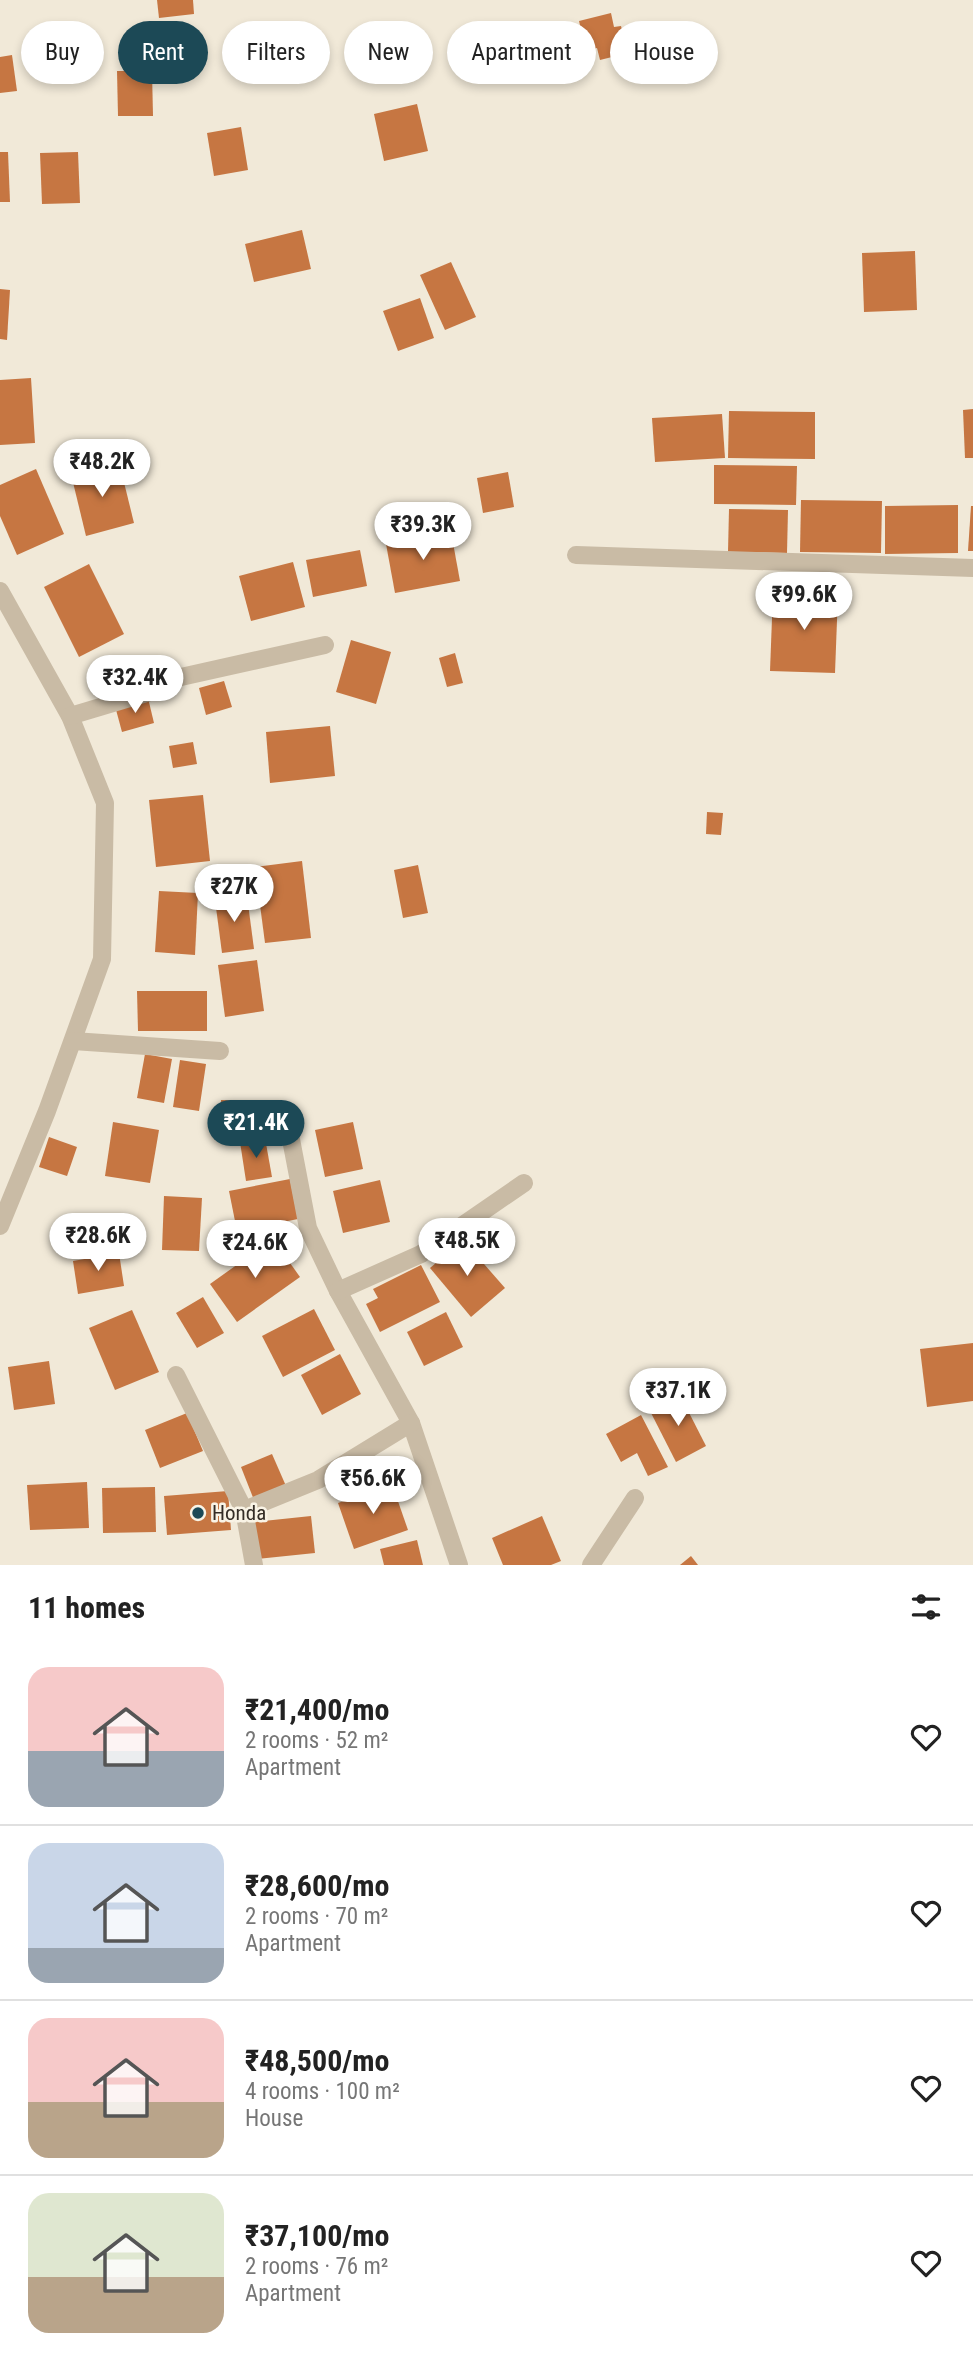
<!DOCTYPE html>
<meta charset="utf-8">
<style>
:root{--surface:#fff;--page:#f2f2f2;--text:#222;--muted:#767676;--line:#e0e0e0;--accent:#1c4956}
body{margin:0;font-family:"Roboto Condensed",sans-serif;background:var(--page);color:var(--text);height:100vh;display:flex;flex-direction:column;font-size:26px;white-space:nowrap}
*{box-sizing:border-box;margin:0}
p{font-size:23px;color:var(--muted)}
.icon{flex:none;width:38px;height:38px;fill:none;stroke:currentColor;stroke-width:2;stroke-linecap:round;stroke-linejoin:round}
.map{position:relative;height:1565px;overflow:hidden}
.panel{display:flex;flex-direction:column;background:var(--surface);flex:1}
.panel>*{flex:none}
.top-card{position:absolute;left:21px;top:21px;width:931px;height:63px;display:flex;gap:14px}
.price{position:absolute;translate:-50% -60px;padding:0 16px;border-radius:24px;background:#fff;color:#222;font-size:23px;line-height:46px;filter:drop-shadow(0 2px 4px #0008)}
.price::after{content:'';position:absolute;left:50%;top:42px;width:21px;height:16px;margin-left:-10px;background:inherit;clip-path:polygon(0 0,100% 0,50% 100%)}
.price.current{background:var(--accent);color:#fff}
ul{padding:0;list-style:none}
li{display:flex;align-items:center;gap:21px;height:175px;padding:0 28px}
li+li{border-top:2px solid var(--line)}
li span{display:grid;place-items:center;flex:none;width:196px;height:140px;border-radius:21px;color:#555}
li>.icon{margin-inline-start:auto}
span .icon{width:84px;height:84px;fill:#fffc;stroke-width:1}
li b{font-size:30px}
h2{display:flex;justify-content:space-between;align-items:center;height:84px;padding:0 28px;font-size:30px}
.chip{padding:0 24px;border-radius:32px;background:var(--surface);box-shadow:0 4px 10px #0003;font-size:24px;line-height:63px}
.chip.current{background:var(--accent);color:#fff}
.map>svg:first-child{display:block}
.building{fill:#c67642}
.lines{fill:none;stroke-linecap:round;stroke-linejoin:round}
.minor{stroke:#c9bba5;stroke-width:18}
.poi-dot{fill:#1c4956;stroke:#f9f3e5;stroke-width:2.5}
.labels{text-anchor:middle;stroke-width:5;stroke-linejoin:round;paint-order:stroke}
.poi-label{font-size:21px;fill:#342d26;stroke:#f9f3e5;text-anchor:start}
</style>
<div class="map">
<svg width="973" height="1565" viewBox="0 0 973 1565">
<rect width="100%" height="100%" fill="#f1e9d8"/>
<g class="building">
<path d="M 157,0 L 193,0 L 194,14 L 159,18 Z"/>
<path d="M 611,13 L 614,27 L 621,26 L 628,53 L 600,60 L 597,48 L 586,51 L 579,21 Z"/>
<path d="M 12,55 L 17,91 L 0,93 L 0,57 Z"/>
<path d="M 117,71 L 152,71 L 153,116 L 118,116 Z"/>
<path d="M 417,104 L 428,151 L 384,161 L 374,114 Z"/>
<path d="M 241,127 L 248,170 L 214,176 L 207,133 Z"/>
<path d="M 0,152 L 8,152 L 10,202 L 0,202 Z"/>
<path d="M 78,152 L 80,203 L 42,204 L 40,153 Z"/>
<path d="M 302,230 L 311,269 L 254,282 L 245,244 Z"/>
<path d="M 915,251 L 917,310 L 864,312 L 862,253 Z"/>
<path d="M 451,262 L 476,317 L 445,330 L 420,275 Z"/>
<path d="M 0,289 L 10,290 L 7,340 L 0,339 Z"/>
<path d="M 420,298 L 434,338 L 398,351 L 383,311 Z"/>
<path d="M 31,378 L 35,443 L 0,445 L 0,380 Z"/>
<path d="M 973,409 L 973,458 L 965,458 L 963,410 Z"/>
<path d="M 729,411 L 815,412 L 815,459 L 728,458 Z"/>
<path d="M 722,414 L 725,458 L 655,462 L 652,418 Z"/>
<path d="M 119,462 L 134,523 L 86,536 L 71,474 Z"/>
<path d="M 714,465 L 797,466 L 796,505 L 714,504 Z"/>
<path d="M 36,469 L 64,534 L 17,555 L 0,516 L 0,485 Z"/>
<path d="M 508,472 L 514,507 L 483,513 L 477,478 Z"/>
<path d="M 801,500 L 882,501 L 881,553 L 800,552 Z"/>
<path d="M 958,505 L 958,553 L 885,554 L 885,506 Z"/>
<path d="M 971,506 L 973,506 L 973,551 L 968,551 Z"/>
<path d="M 729,509 L 788,510 L 787,553 L 728,552 Z"/>
<path d="M 451,532 L 460,581 L 395,593 L 386,544 Z"/>
<path d="M 360,550 L 367,586 L 313,597 L 306,560 Z"/>
<path d="M 293,562 L 305,607 L 251,621 L 239,576 Z"/>
<path d="M 89,564 L 124,634 L 79,657 L 44,587 Z"/>
<path d="M 773,592 L 838,594 L 835,673 L 770,671 Z"/>
<path d="M 351,640 L 391,652 L 376,704 L 336,692 Z"/>
<path d="M 455,653 L 463,683 L 447,687 L 439,658 Z"/>
<path d="M 224,681 L 232,707 L 206,715 L 199,688 Z"/>
<path d="M 148,698 L 154,723 L 122,732 L 115,706 Z"/>
<path d="M 330,726 L 335,776 L 270,783 L 266,732 Z"/>
<path d="M 193,742 L 197,764 L 173,768 L 169,746 Z"/>
<path d="M 203,795 L 210,861 L 156,867 L 149,800 Z"/>
<path d="M 707,812 L 723,813 L 721,835 L 706,834 Z"/>
<path d="M 302,861 L 311,938 L 265,943 L 255,867 Z"/>
<path d="M 418,865 L 428,913 L 403,918 L 394,870 Z"/>
<path d="M 159,891 L 198,893 L 195,955 L 155,952 Z"/>
<path d="M 247,896 L 254,949 L 222,953 L 215,900 Z"/>
<path d="M 257,960 L 264,1011 L 225,1017 L 218,965 Z"/>
<path d="M 137,991 L 207,991 L 207,1031 L 138,1031 Z"/>
<path d="M 145,1054 L 172,1059 L 164,1103 L 137,1098 Z"/>
<path d="M 180,1060 L 206,1064 L 199,1111 L 173,1107 Z"/>
<path d="M 221,1100 L 275,1101 L 274,1133 L 220,1130 Z"/>
<path d="M 113,1122 L 159,1130 L 150,1183 L 105,1176 Z"/>
<path d="M 353,1122 L 363,1169 L 325,1177 L 315,1130 Z"/>
<path d="M 49,1137 L 77,1147 L 67,1176 L 39,1167 Z"/>
<path d="M 265,1138 L 272,1177 L 246,1181 L 240,1142 Z"/>
<path d="M 290,1179 L 298,1219 L 237,1231 L 229,1191 Z"/>
<path d="M 380,1180 L 390,1222 L 343,1233 L 333,1191 Z"/>
<path d="M 164,1196 L 202,1198 L 199,1251 L 162,1250 Z"/>
<path d="M 273,1239 L 300,1277 L 237,1322 L 210,1284 Z"/>
<path d="M 463,1240 L 505,1288 L 471,1317 L 430,1268 Z"/>
<path d="M 119,1253 L 124,1286 L 78,1294 L 73,1261 Z"/>
<path d="M 421,1265 L 440,1302 L 380,1332 L 366,1304 L 378,1298 L 373,1289 Z"/>
<path d="M 203,1297 L 224,1333 L 197,1348 L 176,1313 Z"/>
<path d="M 314,1309 L 335,1350 L 283,1377 L 262,1336 Z"/>
<path d="M 132,1310 L 159,1372 L 115,1390 L 89,1328 Z"/>
<path d="M 446,1312 L 463,1347 L 424,1366 L 407,1332 Z"/>
<path d="M 973,1343 L 973,1401 L 927,1407 L 920,1349 Z"/>
<path d="M 340,1354 L 361,1394 L 322,1415 L 301,1375 Z"/>
<path d="M 49,1361 L 55,1404 L 14,1410 L 8,1367 Z"/>
<path d="M 679,1393 L 706,1446 L 676,1462 L 649,1409 Z"/>
<path d="M 187,1413 L 203,1451 L 160,1468 L 145,1430 Z"/>
<path d="M 641,1415 L 668,1467 L 648,1476 L 637,1453 L 621,1462 L 606,1434 Z"/>
<path d="M 272,1454 L 286,1486 L 254,1500 L 241,1467 Z"/>
<path d="M 87,1482 L 89,1528 L 30,1530 L 27,1485 Z"/>
<path d="M 392,1484 L 408,1530 L 354,1549 L 338,1503 Z"/>
<path d="M 155,1487 L 156,1532 L 103,1533 L 102,1488 Z"/>
<path d="M 228,1491 L 231,1530 L 167,1535 L 164,1496 Z"/>
<path d="M 311,1516 L 315,1553 L 257,1559 L 253,1522 Z"/>
<path d="M 542,1516 L 561,1561 L 551,1565 L 503,1565 L 492,1538 Z"/>
<path d="M 417,1540 L 423,1565 L 384,1565 L 380,1549 Z"/>
<path d="M 691,1556 L 698,1565 L 680,1565 Z"/>
</g>
<g class="lines">
<g class="minor">
<path d="M 576,555 L 973,568"/>
<path d="M 0,591 L 70,716 L 105,803 L 102,959 L 47,1111 L 0,1226"/>
<path d="M 70,716 L 157,690 L 172,679 L 325,645"/>
<path d="M 73,1041 L 220,1051"/>
<path d="M 289,1129 L 308,1228 L 338,1291 L 411,1423 L 459,1565"/>
<path d="M 338,1291 L 421,1254 L 524,1183"/>
<path d="M 176,1375 L 244,1510 L 254,1565"/>
<path d="M 244,1510 L 318,1480 L 411,1423"/>
<path d="M 591,1565 L 635,1498"/>
</g>
</g>
<circle class="poi-dot" cx="198" cy="1513" r="7"/>
<g class="labels">
<g class="poi-label">
<text x="212" y="1520">Honda</text>
</g>
</g>
</svg>
<b class="price" style="left:102px;top:499px">₹48.2K</b>
<b class="price" style="left:423px;top:562px">₹39.3K</b>
<b class="price" style="left:804px;top:632px">₹99.6K</b>
<b class="price" style="left:135px;top:715px">₹32.4K</b>
<b class="price" style="left:234px;top:924px">₹27K</b>
<b class="price current" style="left:256px;top:1160px">₹21.4K</b>
<b class="price" style="left:98px;top:1273px">₹28.6K</b>
<b class="price" style="left:467px;top:1278px">₹48.5K</b>
<b class="price" style="left:255px;top:1280px">₹24.6K</b>
<b class="price" style="left:678px;top:1428px">₹37.1K</b>
<b class="price" style="left:373px;top:1516px">₹56.6K</b>
<div class="top-card">
<a class="chip">Buy</a>
<a class="chip current">Rent</a>
<a class="chip">Filters</a>
<a class="chip">New</a>
<a class="chip">Apartment</a>
<a class="chip">House</a>
</div>
</div>
<section class="panel">
<h2>11 homes<svg class="icon" aria-label="filters" viewBox="0 0 24 24"><path d="M4 7h16M4 17h16"/><circle cx="9" cy="7" r="2"/><circle cx="15" cy="17" r="2"/></svg></h2>
<ul>
<li><span style="background:linear-gradient(#f6c9c9 60%,#9aa5b1 0)"><svg class="icon" aria-label="home" viewBox="0 0 24 24"><path d="M3 11l9-7 9 7M6 9v11h12V9"/></svg></span><div><b>₹21,400/mo</b><p>2 rooms · 52 m²</p><p>Apartment</p></div><svg class="icon" aria-label="heart" viewBox="0 0 24 24"><path d="M12 20l-8-8c-3-5 5-10 8-4 3-6 11-1 8 4z"/></svg></li>
<li><span style="background:linear-gradient(#c9d6e8 75%,#9aa5b1 0)"><svg class="icon" aria-label="home" viewBox="0 0 24 24"><path d="M3 11l9-7 9 7M6 9v11h12V9"/></svg></span><div><b>₹28,600/mo</b><p>2 rooms · 70 m²</p><p>Apartment</p></div><svg class="icon" aria-label="heart" viewBox="0 0 24 24"><path d="M12 20l-8-8c-3-5 5-10 8-4 3-6 11-1 8 4z"/></svg></li>
<li><span style="background:linear-gradient(#f6c9c9 60%,#b9a48a 0)"><svg class="icon" aria-label="home" viewBox="0 0 24 24"><path d="M3 11l9-7 9 7M6 9v11h12V9"/></svg></span><div><b>₹48,500/mo</b><p>4 rooms · 100 m²</p><p>House</p></div><svg class="icon" aria-label="heart" viewBox="0 0 24 24"><path d="M12 20l-8-8c-3-5 5-10 8-4 3-6 11-1 8 4z"/></svg></li>
<li><span style="background:linear-gradient(#dfe7d0 60%,#b9a48a 0)"><svg class="icon" aria-label="home" viewBox="0 0 24 24"><path d="M3 11l9-7 9 7M6 9v11h12V9"/></svg></span><div><b>₹37,100/mo</b><p>2 rooms · 76 m²</p><p>Apartment</p></div><svg class="icon" aria-label="heart" viewBox="0 0 24 24"><path d="M12 20l-8-8c-3-5 5-10 8-4 3-6 11-1 8 4z"/></svg></li>
</ul>
</section>
